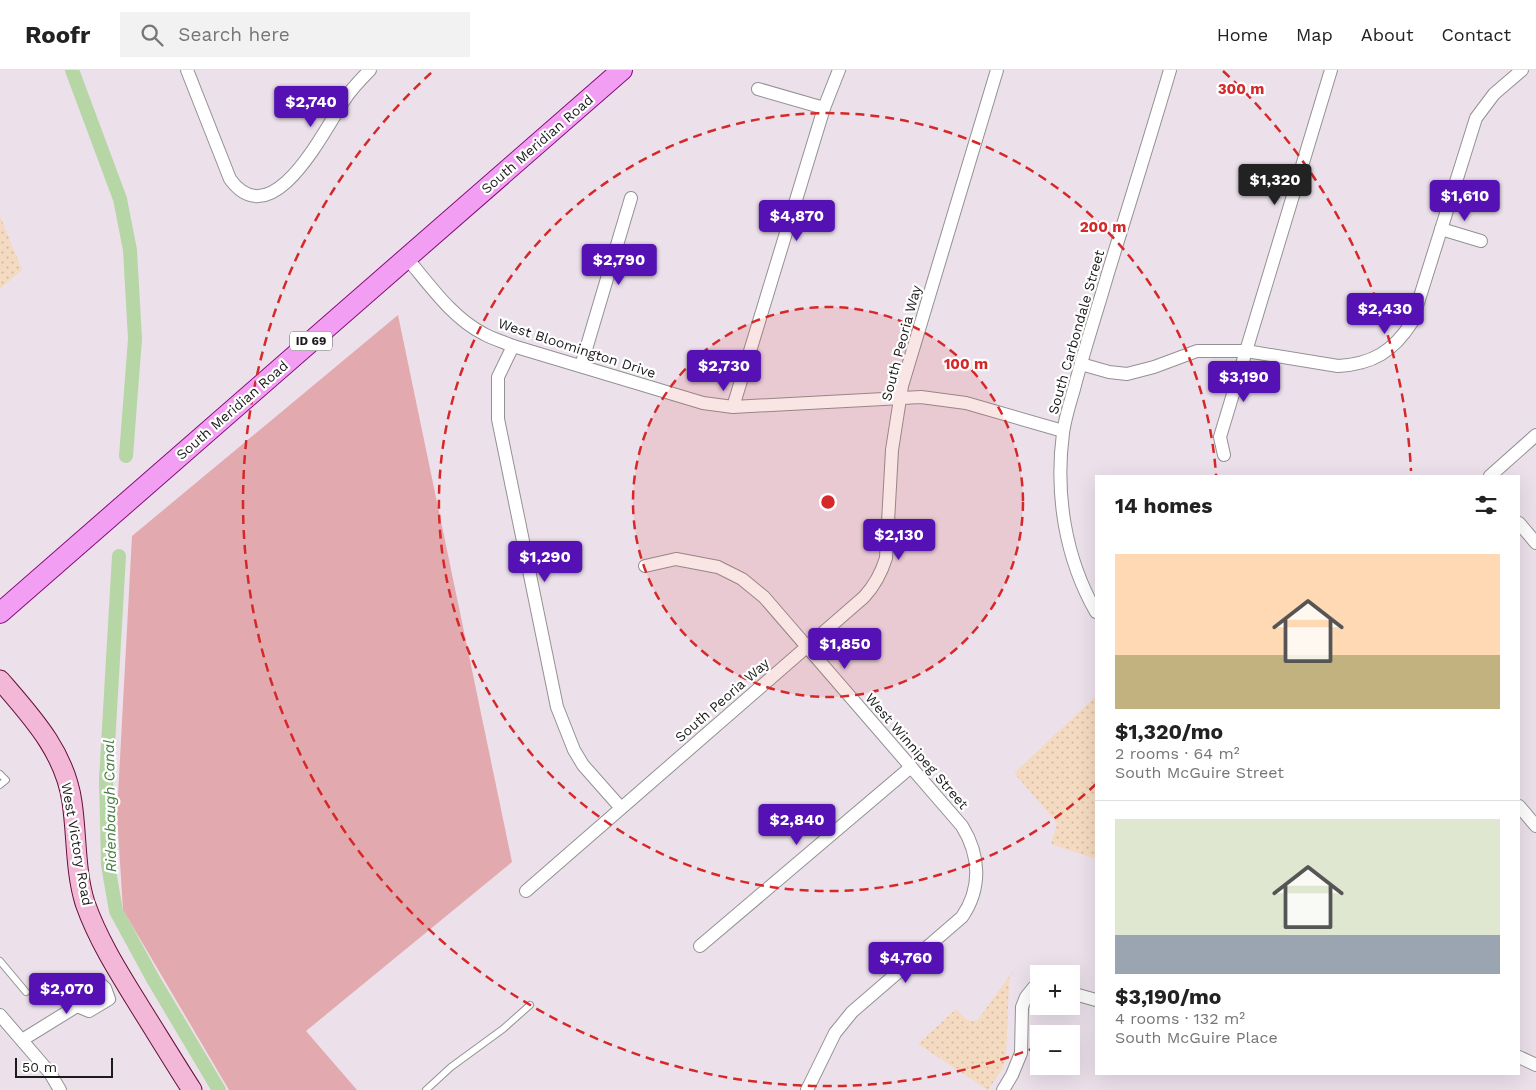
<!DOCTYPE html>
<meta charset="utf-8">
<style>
:root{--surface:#fff;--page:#f2f2f2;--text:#222;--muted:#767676;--line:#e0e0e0;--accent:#5611b5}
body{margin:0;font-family:"Work Sans",sans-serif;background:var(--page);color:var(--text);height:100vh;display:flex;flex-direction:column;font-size:19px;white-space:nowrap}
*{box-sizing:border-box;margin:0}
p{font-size:16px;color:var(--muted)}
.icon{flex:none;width:28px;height:28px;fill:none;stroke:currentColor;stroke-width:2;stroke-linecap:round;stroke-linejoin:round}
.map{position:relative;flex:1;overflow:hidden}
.panel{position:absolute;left:1095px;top:405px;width:425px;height:600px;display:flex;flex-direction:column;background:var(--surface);border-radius:0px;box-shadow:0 5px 20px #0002}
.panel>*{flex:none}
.fabs{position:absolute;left:1030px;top:895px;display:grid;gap:10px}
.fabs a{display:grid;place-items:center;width:50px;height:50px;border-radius:0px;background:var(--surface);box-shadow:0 5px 20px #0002;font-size:25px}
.scale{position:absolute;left:15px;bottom:12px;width:98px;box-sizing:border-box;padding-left:5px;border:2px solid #1b1b1b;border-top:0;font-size:14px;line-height:18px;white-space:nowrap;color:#1b1b1b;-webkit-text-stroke:4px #fff;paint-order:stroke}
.price{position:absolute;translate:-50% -42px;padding:0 11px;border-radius:5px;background:var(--accent);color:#fff;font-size:16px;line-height:32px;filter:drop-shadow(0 1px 2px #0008)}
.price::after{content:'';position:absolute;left:50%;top:30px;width:15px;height:11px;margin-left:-8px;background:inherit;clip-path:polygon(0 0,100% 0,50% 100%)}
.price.active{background:#222;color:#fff}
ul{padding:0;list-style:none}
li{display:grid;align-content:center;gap:10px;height:265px;padding:0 20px}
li+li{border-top:1px solid var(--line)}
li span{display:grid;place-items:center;height:155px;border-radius:0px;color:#555}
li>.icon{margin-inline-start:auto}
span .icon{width:90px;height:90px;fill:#fffc;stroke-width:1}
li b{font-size:21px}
h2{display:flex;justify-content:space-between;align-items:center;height:60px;padding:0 20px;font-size:21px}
header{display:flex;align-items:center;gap:30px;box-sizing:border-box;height:70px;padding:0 25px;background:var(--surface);border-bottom:1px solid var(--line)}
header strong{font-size:24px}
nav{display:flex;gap:28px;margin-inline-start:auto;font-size:18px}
.search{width:350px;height:45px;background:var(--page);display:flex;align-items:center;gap:12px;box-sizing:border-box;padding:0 18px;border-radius:0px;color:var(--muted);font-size:19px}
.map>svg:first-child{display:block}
.grass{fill:#e2aaae}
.park{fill:url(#park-dots)}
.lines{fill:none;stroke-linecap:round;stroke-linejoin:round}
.canal{stroke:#b6d6a5;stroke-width:14}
.service-casing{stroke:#929292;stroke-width:8}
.minor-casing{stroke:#929292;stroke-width:14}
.secondary-casing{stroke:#660e37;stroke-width:21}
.primary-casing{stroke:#850c7a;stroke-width:22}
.service{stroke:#fff;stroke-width:6}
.minor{stroke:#fff;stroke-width:12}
.secondary{stroke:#f3b8d7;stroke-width:19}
.primary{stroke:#f29ff3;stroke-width:20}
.ring{fill:none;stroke:#d62828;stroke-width:2.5;stroke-dasharray:9 6}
.labels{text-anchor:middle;stroke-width:4.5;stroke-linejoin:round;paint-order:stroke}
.shield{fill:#fff;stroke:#5f5f5f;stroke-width:1}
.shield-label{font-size:12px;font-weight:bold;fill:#1b1b1b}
.street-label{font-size:14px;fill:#1b1b1b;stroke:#fff}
.water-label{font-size:15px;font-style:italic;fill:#467d41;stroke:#fff}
.centre{fill:#d62828;stroke:#fff;stroke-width:2.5}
.ring-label{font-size:15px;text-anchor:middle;font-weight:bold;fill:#d62828;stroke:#fff;stroke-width:4.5;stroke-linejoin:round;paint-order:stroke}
</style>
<header>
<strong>Roofr</strong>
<div class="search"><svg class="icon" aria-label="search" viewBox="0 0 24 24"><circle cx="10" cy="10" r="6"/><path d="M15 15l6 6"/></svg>Search here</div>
<nav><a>Home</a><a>Map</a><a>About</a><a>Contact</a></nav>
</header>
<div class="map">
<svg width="1536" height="1020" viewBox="0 0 1536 1020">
<defs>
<pattern id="park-dots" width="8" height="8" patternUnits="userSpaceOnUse" patternTransform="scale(1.25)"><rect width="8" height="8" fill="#f4dac0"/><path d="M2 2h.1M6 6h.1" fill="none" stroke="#d1baa4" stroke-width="1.8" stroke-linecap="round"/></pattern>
</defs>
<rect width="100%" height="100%" fill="#ece1eb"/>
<path class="grass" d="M 398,245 L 512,792 L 306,961 L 357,1020 L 229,1020 L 123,840 L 117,744 L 132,466 Z"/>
<g class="park">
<path d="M 0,146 L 22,200 L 0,219 Z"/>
<path d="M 1096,626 L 1096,789 L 1051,774 L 1057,753 L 1014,703 Z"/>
<path d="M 1013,901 L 1009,911 L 1006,988 L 1003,998 L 988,1020 L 918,974 L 956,939 L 967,950 L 977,951 Z"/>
</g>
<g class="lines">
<g class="canal">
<path d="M 72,0 L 120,129 L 130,180 L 135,269 L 126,386"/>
<path d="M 119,486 L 106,709 L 108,795 L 116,841 L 153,909 L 219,1020"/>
</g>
<g class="service-casing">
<g id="service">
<path d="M 0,704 L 6,710 L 0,715"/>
<path d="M 0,891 L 26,922"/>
<path d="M 426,1020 L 451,997 L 503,959 L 530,935"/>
</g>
</g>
<g class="minor-casing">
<g id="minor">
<path d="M 187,0 L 230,109 C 273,168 325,58 345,29 C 352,18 361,9 370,0"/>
<path d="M 758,19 L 824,38"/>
<path d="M 1441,159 L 1481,171"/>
<path d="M 406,187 C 429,214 452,248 484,264 C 493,269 504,272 513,276 L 703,333 L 733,337 L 921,327 L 966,333 L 1063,361"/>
<path d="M 513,276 L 498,307 L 498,349 L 557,637 L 574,680 L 583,695 L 621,738"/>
<path d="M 1081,294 L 1109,302 L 1127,304 L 1154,297 L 1197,281 L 1246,281 L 1338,296 C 1372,294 1393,282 1412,252 L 1476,48 L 1494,24 L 1522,0"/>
<path d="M 581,296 L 631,128"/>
<path d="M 733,337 L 824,38 L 839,0"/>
<path d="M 1224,385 L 1220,367 L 1331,0"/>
<path d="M 1490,406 L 1536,365"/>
<path d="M 1519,453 L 1536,473"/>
<path d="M 645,496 L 676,489 L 718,497 L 742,509 L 764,527 L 962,756 C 980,785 982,818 962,847 L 852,942 L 835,963 L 807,1020"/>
<path d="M 1096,542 C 1065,488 1055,424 1063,363 C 1065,348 1070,333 1074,319 C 1084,280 1097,241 1108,203 C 1129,135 1150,68 1170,0"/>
<path d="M 1519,736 L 1536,756"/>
<path d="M 526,821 L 864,527 C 875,515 881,504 886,488 L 892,380 L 902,316 L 997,0"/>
<path d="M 700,876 L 911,697"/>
<path d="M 98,912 L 105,918 L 109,929 L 89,941 L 77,936 L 79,924 Z"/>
<path d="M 1071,923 L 1096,930"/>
<path d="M 0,945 L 50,1003 L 60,1020"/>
<path d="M 22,970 L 77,936"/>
<path d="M 1519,987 L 1536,995"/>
<path d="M 1003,1020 L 1012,1005 L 1021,983 L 1022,937 L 1026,927 L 1034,917 L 1039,917"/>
</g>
</g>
<g class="secondary-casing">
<path id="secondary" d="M 0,610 C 31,646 65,682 72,732 C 77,765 75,801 85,833 C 98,870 119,903 140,937 C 157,964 174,992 192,1020"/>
</g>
<g class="primary-casing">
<path id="primary" d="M 0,543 L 622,0"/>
</g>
<use href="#service" class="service"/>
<use href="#minor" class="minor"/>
<use href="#secondary" class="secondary"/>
<use href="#primary" class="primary"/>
</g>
<circle cx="828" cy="432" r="195" fill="#d62828" fill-opacity=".12"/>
<g class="ring">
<circle cx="828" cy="432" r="195"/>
<path d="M1096 714A389 389 0 1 1 1216 405"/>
<path d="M1037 977A584 584 0 0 1 433 1M1223 1A584 584 0 0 1 1411 401"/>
</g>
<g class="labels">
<rect class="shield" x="290" y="261.5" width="42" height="19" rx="4"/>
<g class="shield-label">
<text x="311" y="275">ID 69</text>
</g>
<g class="street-label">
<text transform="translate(537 74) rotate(-41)" y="5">South Meridian Road</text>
<text transform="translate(1076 262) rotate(-74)" y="5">South Carbondale Street</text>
<text transform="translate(901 273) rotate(-75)" y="5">South Peoria Way</text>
<text transform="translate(577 278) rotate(18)" y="5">West Bloomington Drive</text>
<text transform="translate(232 340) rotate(-41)" y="5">South Meridian Road</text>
<text transform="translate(722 630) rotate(-41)" y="5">South Peoria Way</text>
<text transform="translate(917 681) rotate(49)" y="5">West Winnipeg Street</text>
<text transform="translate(77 774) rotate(80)" y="5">West Victory Road</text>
</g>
<g class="water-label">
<text transform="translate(110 736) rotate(-91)" y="5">Ridenbaugh Canal</text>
</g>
</g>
<circle cx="828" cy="432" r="8" class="centre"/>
<g class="ring-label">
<text x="1241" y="24">300 m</text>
<text x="1103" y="162">200 m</text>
<text x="966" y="299">100 m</text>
</g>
</svg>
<div class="fabs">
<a>+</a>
<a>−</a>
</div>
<div class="scale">50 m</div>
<b class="price" style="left:311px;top:58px">$2,740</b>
<b class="price active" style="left:1275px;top:136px">$1,320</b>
<b class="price" style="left:1465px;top:152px">$1,610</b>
<b class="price" style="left:797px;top:172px">$4,870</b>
<b class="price" style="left:619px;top:216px">$2,790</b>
<b class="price" style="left:1385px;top:265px">$2,430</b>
<b class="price" style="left:724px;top:322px">$2,730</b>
<b class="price" style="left:1244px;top:333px">$3,190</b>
<b class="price" style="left:899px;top:491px">$2,130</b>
<b class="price" style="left:545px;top:513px">$1,290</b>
<b class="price" style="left:845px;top:600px">$1,850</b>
<b class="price" style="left:797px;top:776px">$2,840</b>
<b class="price" style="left:906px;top:914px">$4,760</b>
<b class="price" style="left:67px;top:945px">$2,070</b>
<section class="panel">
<h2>14 homes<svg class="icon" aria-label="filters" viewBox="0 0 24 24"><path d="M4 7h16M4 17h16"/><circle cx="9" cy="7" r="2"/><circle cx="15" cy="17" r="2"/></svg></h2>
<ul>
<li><span style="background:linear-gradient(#ffd9b3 65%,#c2b280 0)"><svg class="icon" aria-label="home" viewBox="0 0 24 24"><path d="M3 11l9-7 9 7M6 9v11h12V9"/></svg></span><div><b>$1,320/mo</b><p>2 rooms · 64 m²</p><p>South McGuire Street</p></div></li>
<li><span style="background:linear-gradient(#dfe7d0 75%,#9aa5b1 0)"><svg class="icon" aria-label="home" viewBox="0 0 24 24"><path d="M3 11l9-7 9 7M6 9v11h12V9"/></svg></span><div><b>$3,190/mo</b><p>4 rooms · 132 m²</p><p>South McGuire Place</p></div></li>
</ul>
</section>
</div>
